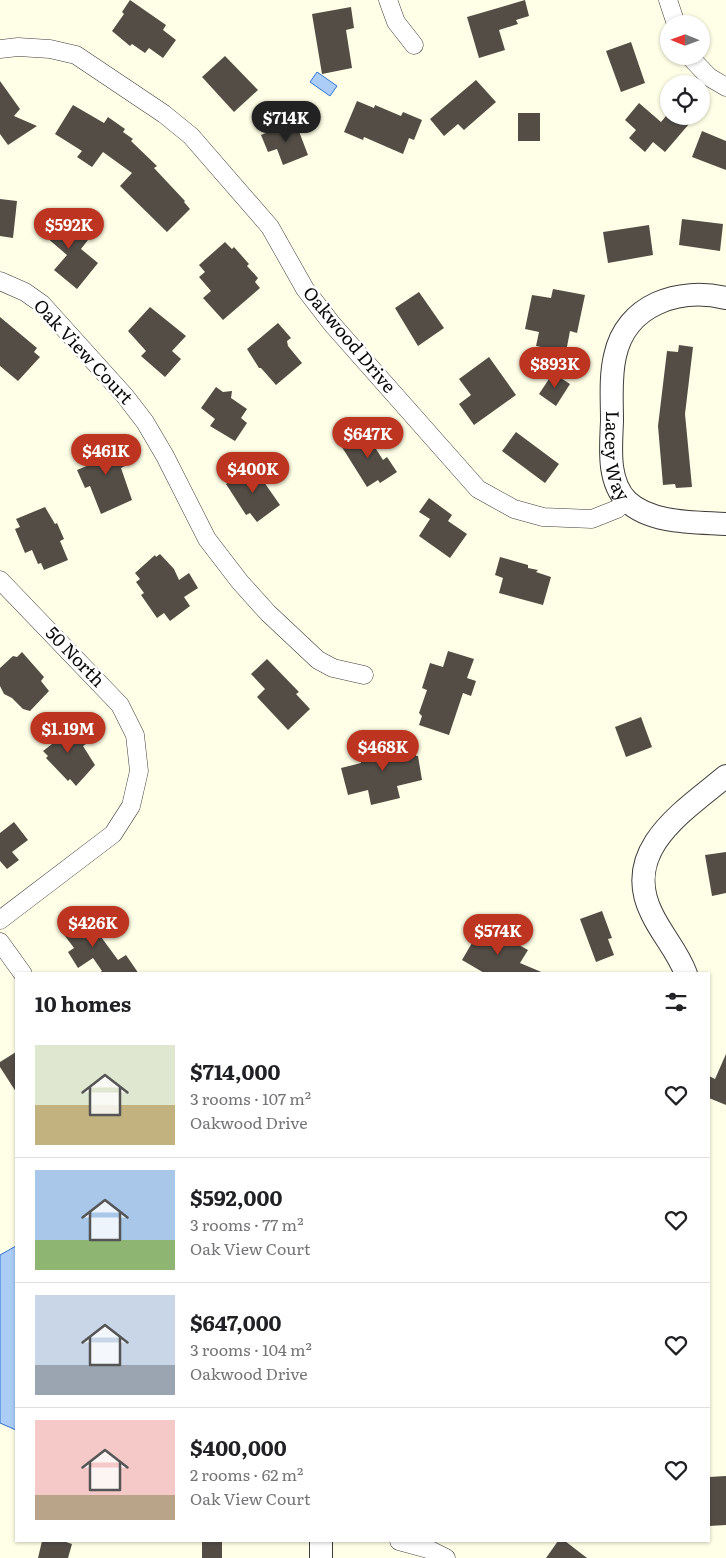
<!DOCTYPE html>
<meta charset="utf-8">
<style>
:root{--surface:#fff;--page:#f2f2f2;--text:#202124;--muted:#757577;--line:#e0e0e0;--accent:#bd3420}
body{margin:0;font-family:Literata,serif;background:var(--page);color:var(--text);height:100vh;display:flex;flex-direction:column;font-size:19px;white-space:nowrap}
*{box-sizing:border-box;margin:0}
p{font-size:16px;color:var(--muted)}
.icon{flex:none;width:28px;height:28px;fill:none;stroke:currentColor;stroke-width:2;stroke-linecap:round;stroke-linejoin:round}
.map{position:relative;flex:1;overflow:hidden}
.side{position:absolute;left:15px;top:972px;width:695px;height:570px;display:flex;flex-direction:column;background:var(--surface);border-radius:0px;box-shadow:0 1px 4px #0004}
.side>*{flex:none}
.needle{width:32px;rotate:271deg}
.tools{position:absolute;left:660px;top:15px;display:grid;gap:10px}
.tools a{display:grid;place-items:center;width:50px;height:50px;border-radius:50%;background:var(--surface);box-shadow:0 1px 4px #0004;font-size:25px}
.price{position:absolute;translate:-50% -42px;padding:0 11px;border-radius:18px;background:var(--accent);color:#fff;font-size:16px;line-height:32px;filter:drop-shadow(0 1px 2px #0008)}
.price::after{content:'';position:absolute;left:50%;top:30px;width:15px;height:11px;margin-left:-8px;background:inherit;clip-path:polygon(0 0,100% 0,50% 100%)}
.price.selected{background:#222;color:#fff}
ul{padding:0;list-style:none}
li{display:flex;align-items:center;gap:15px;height:125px;padding:0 20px}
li+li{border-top:1px solid var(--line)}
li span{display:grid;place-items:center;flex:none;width:140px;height:100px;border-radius:0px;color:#555}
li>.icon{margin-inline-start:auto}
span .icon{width:60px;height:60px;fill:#fffc;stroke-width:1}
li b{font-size:21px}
h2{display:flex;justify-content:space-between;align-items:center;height:60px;padding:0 20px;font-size:21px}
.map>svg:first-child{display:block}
.water{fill:#abcdf8;stroke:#3074d1}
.building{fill:#534d46}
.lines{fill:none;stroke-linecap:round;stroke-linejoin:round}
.minor-casing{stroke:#3d3d3d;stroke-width:19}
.tertiary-casing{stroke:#3d3d3d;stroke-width:24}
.minor{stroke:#fff;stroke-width:18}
.tertiary{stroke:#fff;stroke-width:22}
.labels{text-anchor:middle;stroke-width:5;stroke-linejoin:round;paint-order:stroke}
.street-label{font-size:18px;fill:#0a0a0a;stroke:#fff}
</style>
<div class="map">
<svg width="726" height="1558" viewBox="0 0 726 1558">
<rect width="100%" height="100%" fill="#ffffe7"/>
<g class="water">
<path d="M 317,72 L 337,86 L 330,96 L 310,82 Z"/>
<path d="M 16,1246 L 16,1430 L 0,1423 L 0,1255 Z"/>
</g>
<g class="building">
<path d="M 130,0 L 166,25 L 163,30 L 176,40 L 163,58 L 149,48 L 145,53 L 132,44 L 130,46 L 112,31 L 124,14 L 122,12 Z"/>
<path d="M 525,0 L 529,16 L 516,20 L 518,24 L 499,30 L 505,50 L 479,58 L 467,17 Z"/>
<path d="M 351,7 L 354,28 L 346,30 L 352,68 L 322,74 L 312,14 Z"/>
<path d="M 631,42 L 645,83 L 621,92 L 606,51 Z"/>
<path d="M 225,56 L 258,90 L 234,112 L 202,77 Z"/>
<path d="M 476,80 L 496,102 L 464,130 L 458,124 L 444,136 L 430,119 Z"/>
<path d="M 0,81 L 20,109 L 14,116 L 37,126 L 8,145 L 0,134 Z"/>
<path d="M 357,101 L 374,108 L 375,105 L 401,116 L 403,112 L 422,120 L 414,140 L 409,138 L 403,154 L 364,137 L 363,140 L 344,132 Z"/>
<path d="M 639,103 L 661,122 L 666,116 L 680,116 L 689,124 L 665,152 L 653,142 L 645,152 L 629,138 L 636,130 L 625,120 Z"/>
<path d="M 73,105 L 104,123 L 108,117 L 125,129 L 123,132 L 133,139 L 131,141 L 157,166 L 154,168 L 185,201 L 184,202 L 190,209 L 167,232 L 120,186 L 132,173 L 103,152 L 92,167 L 77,157 L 82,151 L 55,134 Z"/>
<rect x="518" y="113" width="22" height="28"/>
<path d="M 295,121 L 308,155 L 283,165 L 277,149 L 268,152 L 261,135 Z"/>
<path d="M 702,131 L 726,141 L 726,170 L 692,157 Z"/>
<path d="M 0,199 L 17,201 L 13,238 L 0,236 Z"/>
<path d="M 55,212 L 88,240 L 81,249 L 98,263 L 77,289 L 54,270 L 67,255 L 39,231 Z"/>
<path d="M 682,219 L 723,224 L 720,251 L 679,245 Z"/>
<path d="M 649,225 L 653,255 L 608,263 L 603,232 Z"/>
<path d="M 225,242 L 232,249 L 234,247 L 249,264 L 247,266 L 258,278 L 255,282 L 260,288 L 223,320 L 203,298 L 211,291 L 199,277 L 205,272 L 199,265 Z"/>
<path d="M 553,289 L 585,295 L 577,333 L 570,331 L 566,352 L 536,346 L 539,332 L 525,329 L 532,295 L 551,298 Z"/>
<path d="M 419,292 L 444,328 L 418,346 L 395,308 Z"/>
<path d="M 150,307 L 186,336 L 172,351 L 181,359 L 165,377 L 141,356 L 146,351 L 128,331 Z"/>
<path d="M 0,317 L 37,348 L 34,352 L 40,357 L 18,381 L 0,366 Z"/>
<path d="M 278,323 L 291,338 L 287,341 L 288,346 L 302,363 L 276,385 L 261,368 L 259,368 L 247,349 Z"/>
<path d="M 679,345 L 693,347 L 685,414 L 692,487 L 676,488 L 675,484 L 663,485 L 658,426 L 667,351 L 678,352 Z"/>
<path d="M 489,357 L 516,395 L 474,425 L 459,404 L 471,395 L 459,379 Z"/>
<path d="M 553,373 L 570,384 L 556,406 L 539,394 Z"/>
<path d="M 216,387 L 223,392 L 232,391 L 231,398 L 247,409 L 241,418 L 247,423 L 235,441 L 210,426 L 215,419 L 201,408 Z"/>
<path d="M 364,430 L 383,460 L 387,457 L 397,472 L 380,483 L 378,480 L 367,487 L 340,444 Z"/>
<path d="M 516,432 L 559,464 L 545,483 L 502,451 Z"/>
<path d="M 112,437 L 127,465 L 121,468 L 132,500 L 101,514 L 90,486 L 85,488 L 77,470 L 94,463 L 87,448 Z"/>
<path d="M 252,465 L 280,505 L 257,522 L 250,513 L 246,515 L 226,484 Z"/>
<path d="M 429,498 L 452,515 L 448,521 L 467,534 L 450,558 L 419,536 L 430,519 L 419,512 Z"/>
<path d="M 45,507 L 55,524 L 57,523 L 64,539 L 60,541 L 68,560 L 44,570 L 41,563 L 38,564 L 32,550 L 25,553 L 15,529 L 20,527 L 16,519 Z"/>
<path d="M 160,554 L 174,569 L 179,580 L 189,573 L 198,588 L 184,597 L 190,606 L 170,621 L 164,613 L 157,618 L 141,595 L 144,593 L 136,582 L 140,579 L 135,573 L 155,555 L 156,557 Z"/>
<path d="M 500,557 L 528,565 L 528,568 L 538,570 L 536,572 L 551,577 L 543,605 L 499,593 L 503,578 L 495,575 Z"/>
<path d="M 448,651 L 474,659 L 467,678 L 476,681 L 471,696 L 463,693 L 449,735 L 419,725 L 422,716 L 419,713 L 427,690 L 422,688 L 430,663 L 443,667 Z"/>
<path d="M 22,652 L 44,677 L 41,681 L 49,691 L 30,711 L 23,709 L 12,698 L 4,694 L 0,686 L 0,668 L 13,656 L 17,657 Z"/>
<path d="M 267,659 L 299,692 L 296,694 L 310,709 L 288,730 L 257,697 L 265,689 L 251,674 Z"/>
<path d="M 641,717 L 652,747 L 626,757 L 615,727 Z"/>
<path d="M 62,721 L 86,744 L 83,746 L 95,765 L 76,786 L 70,779 L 68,781 L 46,758 L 48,756 L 43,751 L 52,744 L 45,737 Z"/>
<path d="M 413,742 L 416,756 L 418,756 L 422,780 L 397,786 L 400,798 L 371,805 L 368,790 L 348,795 L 341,768 L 361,763 L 358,750 L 372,747 L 373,752 Z"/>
<path d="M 14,822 L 28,840 L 12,852 L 19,860 L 7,869 L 0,861 L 0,833 Z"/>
<path d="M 726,852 L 726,893 L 712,896 L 705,855 Z"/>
<path d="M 82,911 L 118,960 L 126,955 L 139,974 L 98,974 L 102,971 L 93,958 L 78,968 L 68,952 L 74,948 L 59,928 Z"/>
<path d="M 602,911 L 612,938 L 608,939 L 614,955 L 596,962 L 580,919 Z"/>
<path d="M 490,929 L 528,950 L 520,963 L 546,974 L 486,974 L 462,960 L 476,936 L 483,941 Z"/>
<path d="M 16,1052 L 16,1092 L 0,1067 L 0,1062 Z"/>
<path d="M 726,1054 L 726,1105 L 709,1098 L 709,1076 L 715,1079 Z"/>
<path d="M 726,1476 L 726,1525 L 709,1526 L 709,1477 Z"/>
<path d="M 42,1541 L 63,1541 L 72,1544 L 68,1558 L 38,1558 Z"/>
<rect x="202" y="1541" width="20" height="17"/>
<path d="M 558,1541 L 565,1541 L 587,1558 L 546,1558 Z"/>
</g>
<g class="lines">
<g class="minor-casing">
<g id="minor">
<path d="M 388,0 L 396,22 L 414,45"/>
<path d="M 668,0 L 676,24"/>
<path d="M 0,49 L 18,47 L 50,49 L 76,55 L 164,114 L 191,136 L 270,227 L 305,289 L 332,324 L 478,489 L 514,509 L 543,517 L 592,519 L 617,509 L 627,500"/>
<path d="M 689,56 L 709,77 L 726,87"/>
<path d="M 0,281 L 25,292 L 42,304 L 125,396 L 145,422 L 165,456 L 207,539 L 240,582 L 268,613 L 318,660 L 333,668 L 364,675"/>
<path d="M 0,580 L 120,705 L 135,735 L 139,771 L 131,806 L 113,834 L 0,920"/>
<path d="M 0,942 L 23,974"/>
<path d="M 399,1541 L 428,1549 L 446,1558"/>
</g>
</g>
<g class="tertiary-casing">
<g id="tertiary">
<path id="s1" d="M 726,298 C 679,287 626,304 615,356 C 610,377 612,400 612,421 C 611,447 607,481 627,501 C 651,524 696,522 726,524"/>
<path d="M 686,974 C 678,952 662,935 652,914 C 620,850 684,811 726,776"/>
<path d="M 321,1558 L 321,1541"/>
</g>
</g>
<use href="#minor" class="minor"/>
<use href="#tertiary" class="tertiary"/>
</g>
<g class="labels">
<g class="street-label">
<text transform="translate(349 340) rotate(50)" y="6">Oakwood Drive</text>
<text transform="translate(83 352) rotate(47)" y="6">Oak View Court</text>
<text dy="6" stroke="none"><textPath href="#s1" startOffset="241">Lacey Way</textPath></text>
<text transform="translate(75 657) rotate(46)" y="6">50 North</text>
</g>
</g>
</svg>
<div class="tools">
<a><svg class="needle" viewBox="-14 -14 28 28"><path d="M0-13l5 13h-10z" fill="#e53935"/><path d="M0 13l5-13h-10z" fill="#757577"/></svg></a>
<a><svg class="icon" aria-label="locate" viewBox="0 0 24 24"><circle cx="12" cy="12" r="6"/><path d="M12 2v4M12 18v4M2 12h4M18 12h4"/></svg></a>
</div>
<b class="price selected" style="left:286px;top:143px">$714K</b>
<b class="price" style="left:69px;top:250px">$592K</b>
<b class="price" style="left:555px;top:389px">$893K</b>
<b class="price" style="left:368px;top:459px">$647K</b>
<b class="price" style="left:106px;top:476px">$461K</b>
<b class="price" style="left:253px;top:494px">$400K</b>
<b class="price" style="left:68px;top:754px">$1.19M</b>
<b class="price" style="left:383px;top:772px">$468K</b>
<b class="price" style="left:93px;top:948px">$426K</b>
<b class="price" style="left:498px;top:956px">$574K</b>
<section class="side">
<h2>10 homes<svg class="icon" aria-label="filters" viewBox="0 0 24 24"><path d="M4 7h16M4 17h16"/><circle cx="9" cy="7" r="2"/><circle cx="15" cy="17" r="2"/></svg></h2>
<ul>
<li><span style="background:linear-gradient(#dfe7d0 60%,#c2b280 0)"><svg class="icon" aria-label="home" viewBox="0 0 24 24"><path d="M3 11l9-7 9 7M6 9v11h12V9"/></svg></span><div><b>$714,000</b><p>3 rooms · 107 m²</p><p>Oakwood Drive</p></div><svg class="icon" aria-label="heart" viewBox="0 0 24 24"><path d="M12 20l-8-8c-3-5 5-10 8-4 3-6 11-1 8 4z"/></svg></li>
<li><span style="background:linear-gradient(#a9c7e8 70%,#8fb573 0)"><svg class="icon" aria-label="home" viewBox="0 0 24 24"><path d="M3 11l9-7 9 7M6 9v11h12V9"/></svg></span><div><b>$592,000</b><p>3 rooms · 77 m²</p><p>Oak View Court</p></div><svg class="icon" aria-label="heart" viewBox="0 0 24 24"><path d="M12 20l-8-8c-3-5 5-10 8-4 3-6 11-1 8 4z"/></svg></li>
<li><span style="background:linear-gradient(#c9d6e8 70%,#9aa5b1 0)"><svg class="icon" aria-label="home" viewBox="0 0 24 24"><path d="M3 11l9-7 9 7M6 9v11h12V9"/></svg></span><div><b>$647,000</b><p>3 rooms · 104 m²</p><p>Oakwood Drive</p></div><svg class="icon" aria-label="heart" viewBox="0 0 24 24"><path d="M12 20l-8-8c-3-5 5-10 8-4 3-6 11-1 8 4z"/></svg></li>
<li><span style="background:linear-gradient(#f6c9c9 75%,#b9a48a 0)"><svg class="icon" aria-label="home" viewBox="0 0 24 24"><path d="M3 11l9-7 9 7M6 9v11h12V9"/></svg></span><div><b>$400,000</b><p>2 rooms · 62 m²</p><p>Oak View Court</p></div><svg class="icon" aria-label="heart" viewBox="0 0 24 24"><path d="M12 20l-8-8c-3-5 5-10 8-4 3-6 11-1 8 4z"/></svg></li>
</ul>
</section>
</div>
